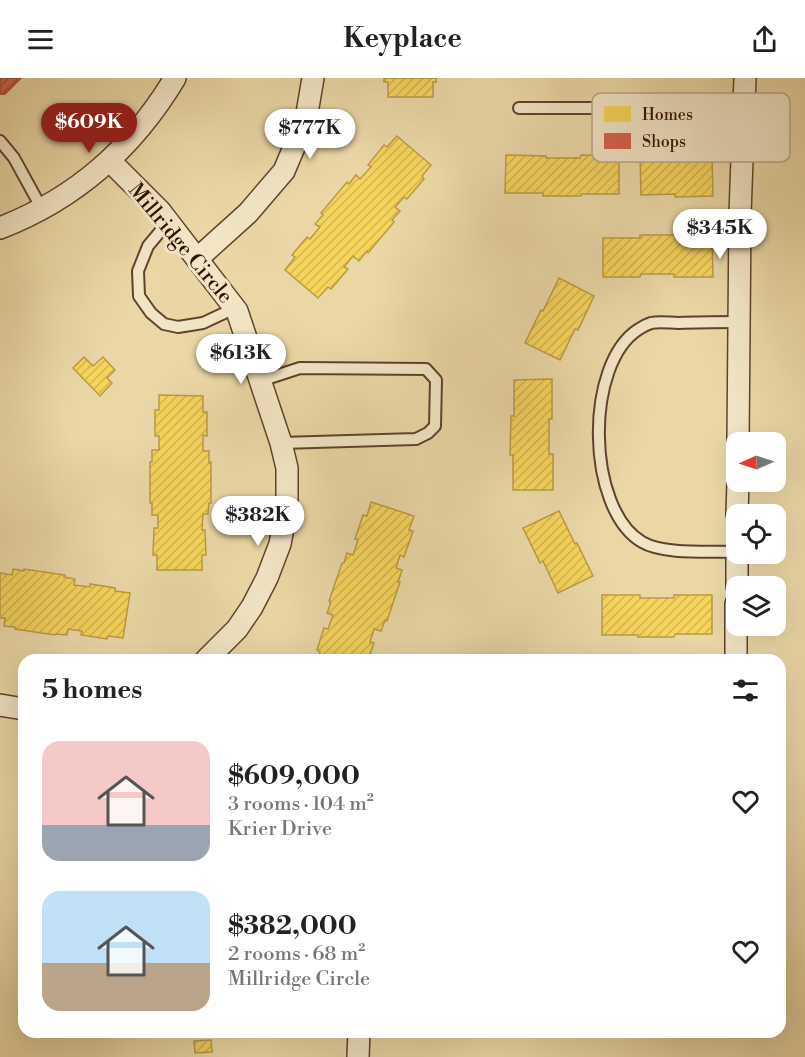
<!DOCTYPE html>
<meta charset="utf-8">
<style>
:root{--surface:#fff;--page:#f2f2f2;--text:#222;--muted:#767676;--accent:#8f2418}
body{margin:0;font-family:"Libre Bodoni",serif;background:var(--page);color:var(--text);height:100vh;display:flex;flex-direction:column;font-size:22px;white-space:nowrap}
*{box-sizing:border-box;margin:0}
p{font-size:20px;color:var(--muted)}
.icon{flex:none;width:33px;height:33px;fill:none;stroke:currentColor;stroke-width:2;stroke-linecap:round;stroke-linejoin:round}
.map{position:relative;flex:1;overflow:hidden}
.panel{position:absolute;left:18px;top:576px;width:768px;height:384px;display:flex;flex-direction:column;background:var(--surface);border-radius:18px;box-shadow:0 6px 24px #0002}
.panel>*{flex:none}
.needle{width:39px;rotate:267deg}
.tools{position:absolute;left:726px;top:354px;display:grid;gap:12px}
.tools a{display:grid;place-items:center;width:60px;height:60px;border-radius:12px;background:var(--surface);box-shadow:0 6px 24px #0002;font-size:30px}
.price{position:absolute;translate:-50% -51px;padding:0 14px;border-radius:21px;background:#fff;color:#222;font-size:20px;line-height:39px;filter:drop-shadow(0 2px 3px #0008)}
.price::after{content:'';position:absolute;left:50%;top:36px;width:18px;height:14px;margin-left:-9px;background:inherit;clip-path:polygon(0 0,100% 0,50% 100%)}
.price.selected{background:var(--accent);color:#fff}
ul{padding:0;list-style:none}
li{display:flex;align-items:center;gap:18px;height:150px;padding:0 24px}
li span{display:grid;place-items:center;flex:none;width:168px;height:120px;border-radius:18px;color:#555}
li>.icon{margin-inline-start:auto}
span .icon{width:72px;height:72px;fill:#fffc;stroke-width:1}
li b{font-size:26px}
h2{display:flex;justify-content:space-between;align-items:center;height:72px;padding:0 24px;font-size:26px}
header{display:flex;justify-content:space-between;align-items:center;height:78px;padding:0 24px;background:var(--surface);font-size:27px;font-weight:700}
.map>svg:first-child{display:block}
.homes{fill:url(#homes-hatch);stroke:#bb9a42;stroke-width:1.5}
.shops{fill:url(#shops-hatch);stroke:#a44937;stroke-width:1.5}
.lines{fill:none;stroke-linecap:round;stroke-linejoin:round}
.lane-casing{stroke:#60432d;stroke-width:14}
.street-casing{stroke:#60432d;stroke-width:24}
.lane{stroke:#f2e5c5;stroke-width:10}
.street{stroke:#f2e5c5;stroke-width:21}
.labels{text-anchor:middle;stroke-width:6;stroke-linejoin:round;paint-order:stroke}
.street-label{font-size:21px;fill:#311205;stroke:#f2e5c5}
.key{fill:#f2e5c5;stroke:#b8a68b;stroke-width:1.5}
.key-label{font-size:16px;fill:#311205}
</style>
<header><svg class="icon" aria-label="menu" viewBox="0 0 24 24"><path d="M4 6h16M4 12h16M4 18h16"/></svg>Keyplace<svg class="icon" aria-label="share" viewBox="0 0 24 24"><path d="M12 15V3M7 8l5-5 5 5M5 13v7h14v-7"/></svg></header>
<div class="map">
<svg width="805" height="979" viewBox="0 0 805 979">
<defs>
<pattern id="homes-hatch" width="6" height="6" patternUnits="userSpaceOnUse" patternTransform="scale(1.5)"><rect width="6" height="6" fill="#f6d55c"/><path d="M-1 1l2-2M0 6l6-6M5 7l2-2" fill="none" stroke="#d3b64e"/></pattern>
<pattern id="shops-hatch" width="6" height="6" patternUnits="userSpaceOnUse" patternTransform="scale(1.5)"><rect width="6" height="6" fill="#d6604d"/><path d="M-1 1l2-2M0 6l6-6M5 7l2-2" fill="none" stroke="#ae4e3e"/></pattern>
</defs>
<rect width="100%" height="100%" fill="#ebd7a6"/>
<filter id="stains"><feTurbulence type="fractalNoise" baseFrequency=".00333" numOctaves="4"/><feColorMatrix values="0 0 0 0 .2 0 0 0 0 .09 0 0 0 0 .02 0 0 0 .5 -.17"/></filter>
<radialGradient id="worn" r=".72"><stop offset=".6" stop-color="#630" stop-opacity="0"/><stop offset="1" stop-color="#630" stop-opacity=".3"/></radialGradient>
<g class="homes">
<path d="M 384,0 L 436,0 L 436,4 L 433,4 L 433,19 L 388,19 L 388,4 L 384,4 Z"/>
<path d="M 397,58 L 431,87 L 422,98 L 424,101 L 407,121 L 404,119 L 395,129 L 400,133 L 392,142 L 394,144 L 368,175 L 367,173 L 359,183 L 353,178 L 344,189 L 348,191 L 331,211 L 328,209 L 318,220 L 285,192 L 295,179 L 292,177 L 307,159 L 310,161 L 320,149 L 315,146 L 323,137 L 321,135 L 347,104 L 349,106 L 356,97 L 360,101 L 371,89 L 368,87 L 384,67 L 387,69 Z"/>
<path d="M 506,77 L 546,78 L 546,80 L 580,80 L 581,77 L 619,78 L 619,116 L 581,116 L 581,118 L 543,118 L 543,115 L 505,115 Z"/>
<path d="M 640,77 L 675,77 L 675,79 L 712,78 L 713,118 L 675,119 L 675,116 L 641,117 Z"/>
<path d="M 640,157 L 676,157 L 676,159 L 712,159 L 713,199 L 674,199 L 674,196 L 641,196 L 640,199 L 603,199 L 603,160 L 640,160 Z"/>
<path d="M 559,200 L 594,218 L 578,252 L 575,251 L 560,282 L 525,265 L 541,232 L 543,233 Z"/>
<path d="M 84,279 L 93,288 L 103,279 L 115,292 L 107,300 L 112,305 L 100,318 L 73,290 Z"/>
<path d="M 552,301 L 552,341 L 549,341 L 549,376 L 553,376 L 553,412 L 513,412 L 513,377 L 510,377 L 511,338 L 514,338 L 514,302 Z"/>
<path d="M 159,317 L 203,318 L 203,334 L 207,334 L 207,358 L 203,357 L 203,373 L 209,373 L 209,385 L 211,384 L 211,425 L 209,425 L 208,436 L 203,436 L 202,452 L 205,452 L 206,477 L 202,477 L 202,492 L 157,492 L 157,477 L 153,477 L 154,450 L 158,450 L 158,437 L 152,437 L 152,425 L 150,425 L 150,384 L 152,384 L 152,372 L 159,372 L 159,358 L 155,358 L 155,332 L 159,332 Z"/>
<path d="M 371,424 L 414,438 L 409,452 L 413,453 L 404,479 L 400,477 L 396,490 L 402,492 L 398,504 L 400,504 L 387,543 L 385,542 L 381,553 L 374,551 L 370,564 L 374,565 L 368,582 L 318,582 L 320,574 L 317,572 L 324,550 L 328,551 L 333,537 L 327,535 L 331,524 L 329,523 L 342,485 L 344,485 L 347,475 L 353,477 L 358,462 L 355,461 L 363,437 L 367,438 Z"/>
<path d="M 559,433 L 575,466 L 577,465 L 593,498 L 558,515 L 543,483 L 540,485 L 523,450 Z"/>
<path d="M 13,491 L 24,493 L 24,491 L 65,497 L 64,499 L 75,501 L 74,507 L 90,509 L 90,506 L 115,510 L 115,513 L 130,515 L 123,560 L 108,558 L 107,561 L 81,557 L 82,553 L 68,551 L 67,557 L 56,556 L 55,557 L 15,551 L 15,549 L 4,548 L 5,540 L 0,540 L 0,495 L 12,497 Z"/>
<path d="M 602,517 L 640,517 L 640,520 L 674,520 L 674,517 L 712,517 L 712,556 L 675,556 L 674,559 L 638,559 L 638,557 L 602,557 Z"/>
<path d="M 211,962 L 212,974 L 195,975 L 194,963 Z"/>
</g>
<path class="shops" d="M 0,0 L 21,0 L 5,16 L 0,16 Z"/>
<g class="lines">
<g class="lane-casing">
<g id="lane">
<path d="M 519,30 L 745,30"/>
<path d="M 0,63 L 14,80 L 42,131"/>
<path d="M 168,144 L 148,168 L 138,193 L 139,218 L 151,235 L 164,246 L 178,249 L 203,245 L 235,230"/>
<path d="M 260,303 L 300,290 L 426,291 L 436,302 L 435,348 L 428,355 L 416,361 L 281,365"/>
<path d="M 736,474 C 710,473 664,477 642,464 C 586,431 584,285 639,251 C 642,249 648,246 651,245 C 660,243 670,245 679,245 C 698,244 718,244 738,244"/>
</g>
</g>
<g class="street-casing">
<g id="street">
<path d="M 110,83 L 160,133 L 237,233 L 281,365 L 287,390 L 287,429 L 280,466 L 267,500 L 252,529 L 237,551 L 206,582"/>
<path d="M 0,150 C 77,120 133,70 175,0"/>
<path d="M 197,181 L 248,135 L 284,93 L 306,41 L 313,0"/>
<path d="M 738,364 L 740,136 L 745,0"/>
<path d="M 737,436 L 738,404"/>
<path d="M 737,508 L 737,476"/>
<path d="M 736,582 L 736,526"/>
<path d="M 0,627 L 24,631"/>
<path d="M 358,979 L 359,954"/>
</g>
</g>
<use href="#lane" class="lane"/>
<use href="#street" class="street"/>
</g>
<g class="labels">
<g class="street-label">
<text transform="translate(181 165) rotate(50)" y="7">Millridge Circle</text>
</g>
</g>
<rect x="592" y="15" width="198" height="69" rx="9" class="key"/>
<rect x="604" y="28" width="27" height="16" fill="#f6d55c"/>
<rect x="604" y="55" width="27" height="16" fill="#d6604d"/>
<g class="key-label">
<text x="642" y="42">Homes</text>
<text x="642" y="69">Shops</text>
</g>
<rect width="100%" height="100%" filter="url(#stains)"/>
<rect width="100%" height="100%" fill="url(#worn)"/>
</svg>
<div class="tools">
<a><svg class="needle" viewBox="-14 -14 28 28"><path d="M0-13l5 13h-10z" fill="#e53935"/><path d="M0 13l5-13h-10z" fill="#767676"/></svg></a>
<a><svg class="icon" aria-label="locate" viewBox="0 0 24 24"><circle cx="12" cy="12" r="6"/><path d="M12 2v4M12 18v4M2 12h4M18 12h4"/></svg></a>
<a><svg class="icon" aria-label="layers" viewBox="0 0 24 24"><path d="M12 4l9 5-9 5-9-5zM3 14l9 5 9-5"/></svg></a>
</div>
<b class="price selected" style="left:89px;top:76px">$609K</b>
<b class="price" style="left:310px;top:82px">$777K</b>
<b class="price" style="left:720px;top:182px">$345K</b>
<b class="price" style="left:241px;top:307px">$613K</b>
<b class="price" style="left:258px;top:469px">$382K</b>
<section class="panel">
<h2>5 homes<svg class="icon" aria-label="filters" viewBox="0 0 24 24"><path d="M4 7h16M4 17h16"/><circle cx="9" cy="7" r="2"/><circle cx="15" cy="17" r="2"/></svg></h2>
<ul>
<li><span style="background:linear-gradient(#f6c9c9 70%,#9aa5b1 0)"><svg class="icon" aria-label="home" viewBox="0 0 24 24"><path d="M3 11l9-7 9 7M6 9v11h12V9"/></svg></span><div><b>$609,000</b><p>3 rooms · 104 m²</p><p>Krier Drive</p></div><svg class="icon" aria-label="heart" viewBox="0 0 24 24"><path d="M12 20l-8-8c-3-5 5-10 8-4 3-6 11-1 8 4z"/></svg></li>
<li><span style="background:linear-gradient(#bfe0f5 60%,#b9a48a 0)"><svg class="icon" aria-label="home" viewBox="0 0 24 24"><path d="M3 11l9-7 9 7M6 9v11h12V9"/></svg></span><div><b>$382,000</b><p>2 rooms · 68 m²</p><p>Millridge Circle</p></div><svg class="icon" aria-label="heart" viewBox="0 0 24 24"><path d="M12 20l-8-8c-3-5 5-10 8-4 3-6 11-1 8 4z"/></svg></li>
</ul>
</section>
</div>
